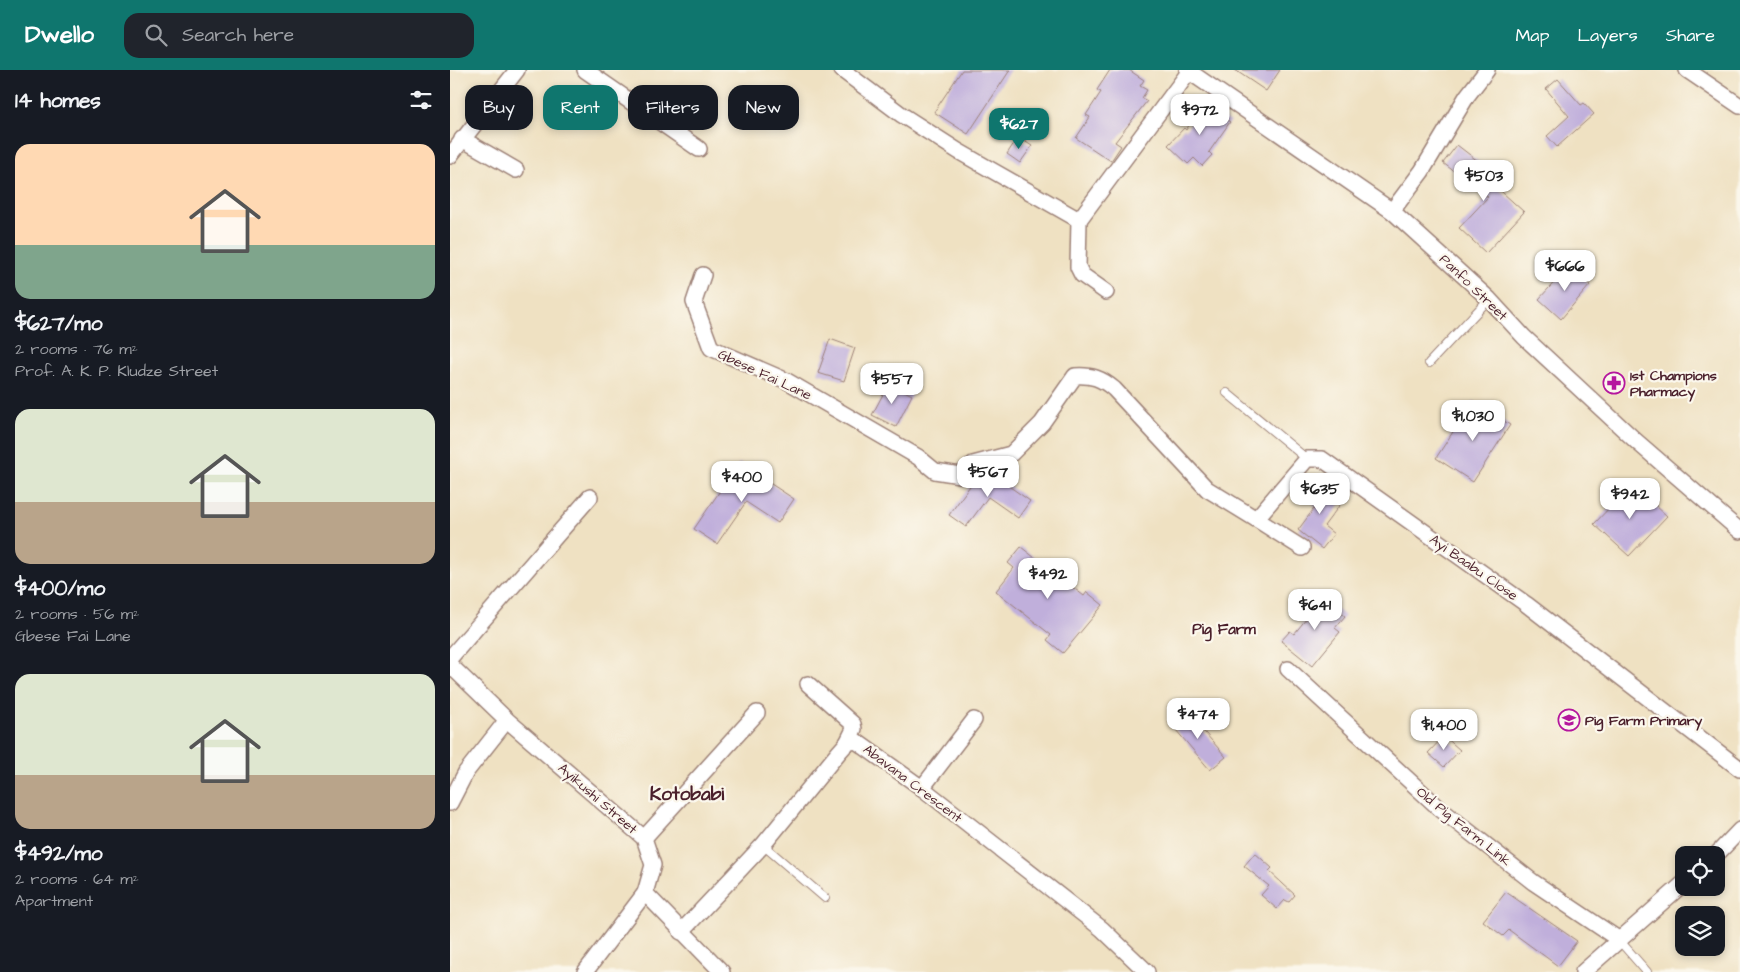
<!DOCTYPE html>
<meta charset="utf-8">
<style>
:root{--surface:#171b24;--page:#20242c;--text:#f1f3f6;--muted:#9ea1a6;--accent:#0f766e}
body{margin:0;font-family:"Architects Daughter",sans-serif;background:var(--page);color:var(--text);height:100vh;display:flex;flex-direction:column;font-size:19px;white-space:nowrap}
*{box-sizing:border-box;margin:0}
p{font-size:16px;color:var(--muted)}
.icon{flex:none;width:28px;height:28px;fill:none;stroke:currentColor;stroke-width:2;stroke-linecap:round;stroke-linejoin:round}
.map{position:relative;flex:1;overflow:hidden}
.sheet{display:flex;flex-direction:column;background:var(--surface);width:450px}
.sheet>*{flex:none}
.top-card{position:absolute;left:15px;top:15px;width:475px;height:45px;display:flex;gap:10px}
.controls{position:absolute;left:1225px;top:776px;display:grid;gap:10px}
.controls a{display:grid;place-items:center;width:50px;height:50px;border-radius:10px;background:var(--surface);box-shadow:0 2px 8px #0003;font-size:25px}
.price{position:absolute;translate:-50% -42px;padding:0 11px;border-radius:10px;background:#fff;color:#222;font-size:16px;line-height:32px;filter:drop-shadow(0 1px 2px #0008)}
.price::after{content:'';position:absolute;left:50%;top:30px;width:15px;height:11px;margin-left:-8px;background:inherit;clip-path:polygon(0 0,100% 0,50% 100%)}
.price.on{background:var(--accent);color:#fff}
ul{padding:0;list-style:none}
li{display:grid;align-content:center;gap:10px;height:265px;padding:0 15px}
li span{display:grid;place-items:center;height:155px;border-radius:15px;color:#555}
li>.icon{margin-inline-start:auto}
span .icon{width:90px;height:90px;fill:#fffc;stroke-width:1}
li b{font-size:21px}
h2{display:flex;justify-content:space-between;align-items:center;height:60px;padding:0 15px;font-size:21px}
.tag{padding:0 18px;border-radius:15px;background:var(--surface);box-shadow:0 2px 8px #0003;font-size:18px;line-height:45px}
.tag.on{background:var(--accent);color:#fff}
header{display:flex;align-items:center;gap:30px;box-sizing:border-box;height:70px;padding:0 25px;background:var(--accent);color:#fff}
header strong{font-size:24px}
nav{display:flex;gap:28px;margin-inline-start:auto;font-size:18px}
.search{width:350px;height:45px;background:var(--page);display:flex;align-items:center;gap:12px;box-sizing:border-box;padding:0 18px;border-radius:15px;color:var(--muted);font-size:19px}
main{display:flex;flex:1;min-height:0}
.map>svg:first-child{display:block}
.building{fill:#c0afdb}
.lines{fill:none;stroke-linecap:round;stroke-linejoin:round}
.lane-casing{stroke:#9c8076;stroke-width:10}
.street-casing{stroke:#9c8076;stroke-width:18}
.lane{stroke:#fff;stroke-width:8}
.street{stroke:#fff;stroke-width:15}
.labels{text-anchor:middle;stroke-width:4.5;stroke-linejoin:round;paint-order:stroke}
.street-label{font-size:14px;fill:#4a1f2b;stroke:#fbf7ec}
.poi-label{font-size:14px;font-weight:bold;fill:#4a1f2b;stroke:#fbf7ec;text-anchor:start}
.neighbourhood-label{font-size:15px;font-weight:bold;fill:#4a1f2b;stroke:#fbf7ec}
.district-label{font-size:19px;font-weight:bold;fill:#4a1f2b;stroke:#fbf7ec}
</style>
<header>
<strong>Dwello</strong>
<div class="search"><svg class="icon" aria-label="search" viewBox="0 0 24 24"><circle cx="10" cy="10" r="6"/><path d="M15 15l6 6"/></svg>Search here</div>
<nav><a>Map</a><a>Layers</a><a>Share</a></nav>
</header>
<main>
<section class="sheet">
<h2>14 homes<svg class="icon" aria-label="filters" viewBox="0 0 24 24"><path d="M4 7h16M4 17h16"/><circle cx="9" cy="7" r="2"/><circle cx="15" cy="17" r="2"/></svg></h2>
<ul>
<li><span style="background:linear-gradient(#ffd9b3 65%,#7fa58c 0)"><svg class="icon" aria-label="home" viewBox="0 0 24 24"><path d="M3 11l9-7 9 7M6 9v11h12V9"/></svg></span><div><b>$627/mo</b><p>2 rooms · 76 m²</p><p>Prof. A. K. P. Kludze Street</p></div></li>
<li><span style="background:linear-gradient(#dfe7d0 60%,#b9a48a 0)"><svg class="icon" aria-label="home" viewBox="0 0 24 24"><path d="M3 11l9-7 9 7M6 9v11h12V9"/></svg></span><div><b>$400/mo</b><p>2 rooms · 56 m²</p><p>Gbese Fai Lane</p></div></li>
<li><span style="background:linear-gradient(#dfe7d0 65%,#b9a48a 0)"><svg class="icon" aria-label="home" viewBox="0 0 24 24"><path d="M3 11l9-7 9 7M6 9v11h12V9"/></svg></span><div><b>$492/mo</b><p>2 rooms · 64 m²</p><p>Apartment</p></div></li>
</ul>
</section>
<div class="map">
<svg width="1290" height="902" viewBox="0 0 1290 902">
<rect width="100%" height="100%" fill="#fbf7ec"/>
<filter id="ink" filterUnits="userSpaceOnUse"><feTurbulence type="fractalNoise" baseFrequency=".02" numOctaves="2"/><feDisplacementMap in="SourceGraphic" scale="10" xChannelSelector="R" yChannelSelector="G"/><feConvolveMatrix kernelMatrix="1 2 1 2 8 2 1 2 1" color-interpolation-filters="sRGB"/></filter>
<filter id="wash" filterUnits="userSpaceOnUse"><feTurbulence type="fractalNoise" baseFrequency=".0096" numOctaves="4" result="noise"/><feDisplacementMap in="SourceGraphic" scale="20" xChannelSelector="R" yChannelSelector="G"/><feGaussianBlur stdDeviation="1.12" result="paint"/><feColorMatrix in="noise" values="0 0 0 0 0 0 0 0 0 0 0 0 0 0 0 0 0 1.4 0 .05"/><feComposite in="paint" operator="in"/></filter>
<g filter="url(#wash)">
<rect width="100%" height="100%" fill="#efe1c2"/>
<g id="blocks">
<g class="building">
<path d="M 512,0 L 560,0 L 518,64 L 484,42 Z"/>
<path d="M 660,0 L 679,0 L 694,10 L 690,16 L 697,20 L 692,28 L 697,31 L 665,72 L 671,76 L 661,91 L 626,68 L 640,47 L 636,45 L 651,22 L 647,20 Z"/>
<path d="M 785,0 L 830,0 L 816,21 Z"/>
<path d="M 1108,9 L 1131,35 L 1134,33 L 1144,44 L 1107,77 L 1097,66 L 1119,46 L 1096,19 Z"/>
<path d="M 753,34 L 780,52 L 759,82 L 762,85 L 752,96 L 744,88 L 738,94 L 718,75 L 734,58 L 736,60 Z"/>
<path d="M 568,67 L 582,76 L 570,93 L 557,84 Z"/>
<path d="M 1007,75 L 1046,105 L 1041,112 L 1074,142 L 1036,183 L 1009,158 L 1038,127 L 993,93 Z"/>
<path d="M 1119,196 L 1140,215 L 1111,249 L 1089,229 Z"/>
<path d="M 380,269 L 405,278 L 394,311 L 368,303 Z"/>
<path d="M 439,313 L 462,325 L 446,357 L 422,345 Z"/>
<path d="M 1023,331 L 1060,355 L 1023,412 L 986,388 Z"/>
<path d="M 289,393 L 344,429 L 328,453 L 296,432 L 267,474 L 244,459 Z"/>
<path d="M 536,400 L 580,431 L 568,448 L 538,427 L 516,457 L 499,445 L 530,402 Z"/>
<path d="M 865,412 L 892,432 L 874,456 L 884,464 L 872,479 L 848,460 L 866,436 L 854,426 Z"/>
<path d="M 1182,414 L 1217,446 L 1179,486 L 1144,454 Z"/>
<path d="M 571,477 L 634,526 L 637,522 L 653,535 L 613,583 L 597,570 L 601,565 L 546,521 L 564,498 L 558,493 Z"/>
<path d="M 865,527 L 872,532 L 874,529 L 895,546 L 885,558 L 890,562 L 862,596 L 831,571 L 840,561 L 844,564 L 861,543 L 855,539 Z"/>
<path d="M 735,640 L 776,687 L 760,700 L 720,653 Z"/>
<path d="M 994,666 L 1010,680 L 994,697 L 978,683 Z"/>
<path d="M 805,783 L 822,798 L 819,801 L 845,825 L 839,832 L 835,830 L 827,839 L 811,825 L 819,816 L 794,796 Z"/>
<path d="M 1056,822 L 1127,871 L 1108,896 L 1059,860 L 1053,866 L 1033,851 Z"/>
</g>
</g>
</g>
<g filter="url(#ink)">
<use href="#blocks" fill-opacity="0" stroke="#9c8076" stroke-width="1"/>
<g class="lines">
<g class="lane-casing">
<g id="lane">
<path d="M 979,293 L 1039,229"/>
<path d="M 777,323 L 857,389"/>
<path d="M 313,775 L 375,828"/>
<path d="M 1169,870 L 1197,902"/>
</g>
</g>
<g class="street-casing">
<g id="street">
<path d="M 135,0 L 249,79"/>
<path d="M 392,0 L 452,45 L 508,81 L 629,150"/>
<path d="M 737,0 L 942,141 L 1039,229 L 1074,267 L 1186,371 L 1290,461"/>
<path d="M 1237,0 L 1290,36"/>
<path d="M 12,69 L 66,100"/>
<path d="M 0,86 L 67,0"/>
<path d="M 942,141 L 972,101 L 1017,26 L 1037,0"/>
<path d="M 629,150 L 739,2"/>
<path d="M 629,150 L 628,197 L 632,205 L 656,222"/>
<path d="M 253,205 L 244,232 L 261,278 L 337,311 L 468,387 L 485,401 L 510,405 L 523,394 L 561,384 L 592,353 L 625,306 C 642,305 651,308 664,319 L 757,419 L 806,449"/>
<path d="M 852,478 L 806,449 L 857,389 L 872,389 L 1076,534 L 1290,699"/>
<path d="M 0,588 L 140,427"/>
<path d="M 0,595 L 57,650 L 194,768 L 203,795 L 195,823 L 272,902"/>
<path d="M 838,599 L 989,738 L 1083,812 L 1168,869"/>
<path d="M 358,614 L 403,654 L 404,659 L 397,673"/>
<path d="M 472,718 L 524,650"/>
<path d="M 0,733 L 16,702 L 57,650"/>
<path d="M 194,768 L 307,643"/>
<path d="M 1266,785 L 1290,760"/>
<path d="M 231,862 L 313,775 L 389,682 L 397,673 L 406,671 L 472,718 L 652,859 L 697,902"/>
<path d="M 135,902 L 195,823"/>
<path d="M 1133,902 L 1234,813"/>
</g>
</g>
<use href="#lane" class="lane"/>
<use href="#street" class="street"/>
</g>
</g>
<defs>
<g id="pharmacy-ring" transform="scale(1.125)"><circle r="9.5" fill="#fbf7ec" stroke="#b5179e" stroke-width="1.5"/><path d="M-2-6h4v4h4v4h-4v4h-4v-4h-4v-4h4Z" fill="#b5179e"/></g>
<g id="school-ring" transform="scale(1.125)"><circle r="9.5" fill="#fbf7ec" stroke="#b5179e" stroke-width="1.5"/><path d="M0-5L7-2L0 1L-7-2ZM-4 1L0 2.5L4 1V4Q0 6-4 4Z" fill="#b5179e"/></g>
</defs>
<g fill-rule="evenodd">
<use href="#pharmacy-ring" x="1164" y="313"/>
<use href="#school-ring" x="1119" y="650"/>
</g>
<g class="labels">
<g class="street-label">
<text transform="translate(1024 217) rotate(44)" y="5">Panfo Street</text>
<text transform="translate(315 304) rotate(25)" y="5">Gbese Fai Lane</text>
<text transform="translate(1024 497) rotate(35)" y="5">Ayi Baabu Close</text>
<text transform="translate(463 713) rotate(37)" y="5">Abavana Crescent</text>
<text transform="translate(148 728) rotate(41)" y="5">Ayikushi Street</text>
<text transform="translate(1014 756) rotate(39)" y="5">Old Pig Farm Link</text>
</g>
<g class="poi-label">
<text x="1180" y="310">1st Champions<tspan x="1180" dy="16">Pharmacy</tspan></text>
<text x="1135" y="655">Pig Farm Primary</text>
</g>
<g class="neighbourhood-label">
<text x="774" y="564">Pig Farm</text>
</g>
<g class="district-label">
<text x="237" y="730">Kotobabi</text>
</g>
</g>
</svg>
<div class="controls">
<a><svg class="icon" aria-label="locate" viewBox="0 0 24 24"><circle cx="12" cy="12" r="6"/><path d="M12 2v4M12 18v4M2 12h4M18 12h4"/></svg></a>
<a><svg class="icon" aria-label="layers" viewBox="0 0 24 24"><path d="M12 4l9 5-9 5-9-5zM3 14l9 5 9-5"/></svg></a>
</div>
<b class="price" style="left:750px;top:66px">$972</b>
<b class="price on" style="left:569px;top:80px">$627</b>
<b class="price" style="left:1034px;top:132px">$503</b>
<b class="price" style="left:1115px;top:222px">$666</b>
<b class="price" style="left:442px;top:335px">$557</b>
<b class="price" style="left:1023px;top:372px">$1,030</b>
<b class="price" style="left:538px;top:428px">$567</b>
<b class="price" style="left:292px;top:433px">$400</b>
<b class="price" style="left:870px;top:445px">$635</b>
<b class="price" style="left:1180px;top:450px">$942</b>
<b class="price" style="left:598px;top:530px">$492</b>
<b class="price" style="left:865px;top:561px">$641</b>
<b class="price" style="left:748px;top:670px">$474</b>
<b class="price" style="left:994px;top:681px">$1,400</b>
<div class="top-card">
<a class="tag">Buy</a>
<a class="tag on">Rent</a>
<a class="tag">Filters</a>
<a class="tag">New</a>
</div>
</div>
</main>
